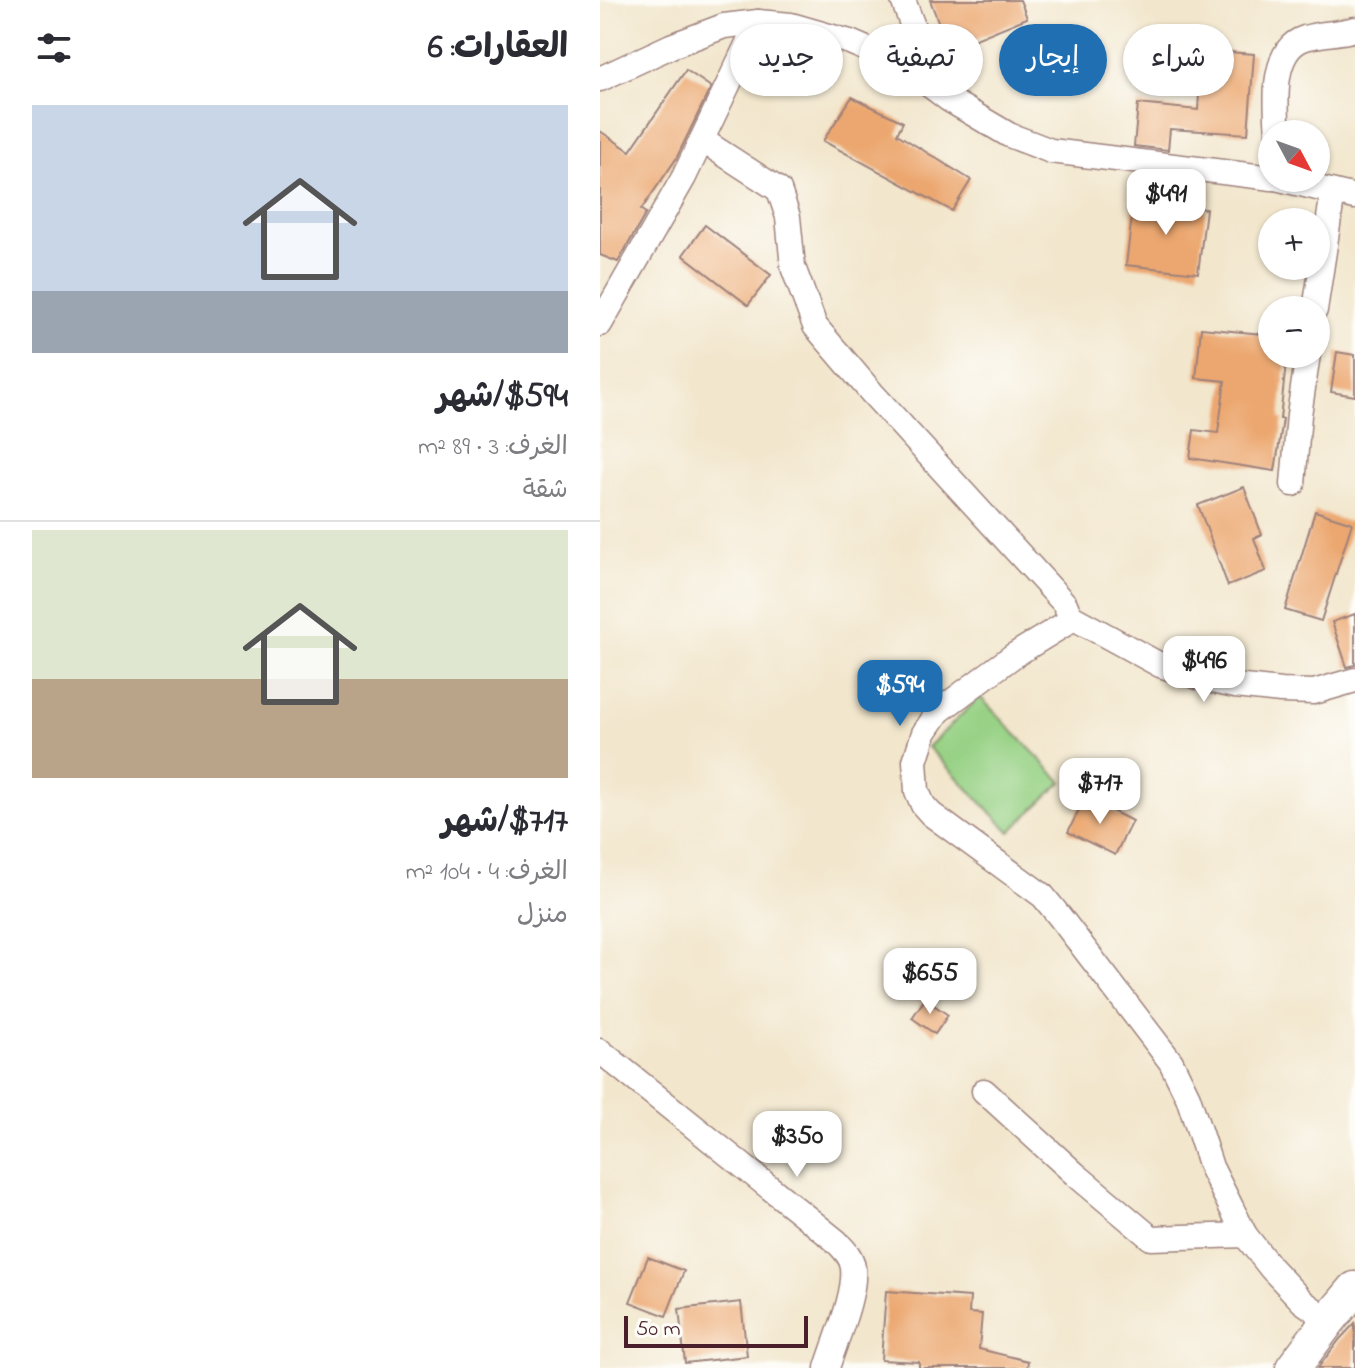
<!DOCTYPE html>
<html lang="ar">
<meta charset="utf-8">
<style>
:root{--surface:#fff;--page:#f7f7f7;--text:#2b2b33;--muted:#7c7c81;--line:#e1e1e2;--accent:#1f6fb2}
body{margin:0;font-family:"Indie Flower","Playpen Sans Arabic",sans-serif;background:var(--page);color:var(--text);direction:rtl;height:100vh;display:flex;flex-direction:column;font-size:30px;white-space:nowrap}
*{box-sizing:border-box;margin:0}
p{font-size:26px;color:var(--muted)}
.icon{flex:none;width:44px;height:44px;fill:none;stroke:currentColor;stroke-width:2;stroke-linecap:round;stroke-linejoin:round}
.map{position:relative;flex:1;overflow:hidden;direction:ltr}
.details{display:flex;flex-direction:column;background:var(--surface);width:600px}
.details>*{flex:none}
.hud{position:absolute;left:24px;top:24px;width:610px;height:72px;direction:rtl;display:flex;gap:16px}
.needle{width:52px;rotate:131deg}
.buttons{position:absolute;left:658px;top:120px;display:grid;gap:16px}
.buttons a{display:grid;place-items:center;width:72px;height:72px;border-radius:50%;background:var(--surface);box-shadow:0 2px 6px #0004;font-size:40px}
.scale{position:absolute;left:24px;bottom:20px;width:184px;box-sizing:border-box;padding-left:8px;border:4px solid #4a1f2b;border-top:0;font-size:22px;line-height:28px;white-space:nowrap;color:#4a1f2b;-webkit-text-stroke:6px #fdfcf7;paint-order:stroke}
.price{position:absolute;translate:-50% -68px;padding:0 18px;border-radius:16px;background:#fff;color:#222;font-size:26px;line-height:52px;filter:drop-shadow(0 2px 4px #0008)}
.price::after{content:'';position:absolute;left:50%;top:48px;width:24px;height:18px;margin-left:-12px;background:inherit;clip-path:polygon(0 0,100% 0,50% 100%)}
.price.on{background:var(--accent);color:#fff}
ul{padding:0;list-style:none}
li{display:grid;align-content:center;gap:16px;height:424px;padding:0 32px}
li+li{border-top:2px solid var(--line)}
li span{display:grid;place-items:center;height:248px;border-radius:0px;color:#555}
li>.icon{margin-inline-start:auto}
span .icon{width:144px;height:144px;fill:#fffc;stroke-width:1}
li b{font-size:34px}
h2{display:flex;justify-content:space-between;align-items:center;height:96px;padding:0 32px;font-size:34px}
.tag{padding:0 28px;border-radius:36px;background:var(--surface);box-shadow:0 2px 6px #0004;font-size:28px;line-height:72px}
.tag.on{background:var(--accent);color:#fff}
main{display:flex;flex:1;min-height:0}
.map>svg:first-child{display:block}
.green{fill:#98d286;stroke:#717858;stroke-width:2}
.building{fill:#eca76f}
.lines{fill:none;stroke-linecap:round;stroke-linejoin:round}
.street-casing{stroke:#9e827c;stroke-width:27}
.secondary-casing{stroke:#9e827c;stroke-width:37}
.street{stroke:#fff;stroke-width:24}
.secondary{stroke:#fff;stroke-width:34}
</style>
<main>
<div class="map">
<svg width="755" height="1368" viewBox="0 0 755 1368">
<rect width="100%" height="100%" fill="#fdfcf7"/>
<filter id="ink" filterUnits="userSpaceOnUse"><feTurbulence type="fractalNoise" baseFrequency=".0125" numOctaves="2"/><feDisplacementMap in="SourceGraphic" scale="16" xChannelSelector="R" yChannelSelector="G"/><feConvolveMatrix kernelMatrix="1 2 1 2 8 2 1 2 1" color-interpolation-filters="sRGB"/></filter>
<filter id="wash" filterUnits="userSpaceOnUse"><feTurbulence type="fractalNoise" baseFrequency=".006" numOctaves="4" result="noise"/><feDisplacementMap in="SourceGraphic" scale="32" xChannelSelector="R" yChannelSelector="G"/><feGaussianBlur stdDeviation="1.8" result="paint"/><feColorMatrix in="noise" values="0 0 0 0 0 0 0 0 0 0 0 0 0 0 0 0 0 1.4 0 .05"/><feComposite in="paint" operator="in"/></filter>
<g filter="url(#wash)">
<rect width="100%" height="100%" fill="#f2e6cc"/>
<path class="green" d="M 380,697 L 462,782 L 410,832 L 328,747 Z"/>
<g id="blocks">
<g class="building">
<path d="M 330,0 L 420,0 L 427,18 L 349,50 Z"/>
<path d="M 602,50 L 654,54 L 648,134 L 570,129 L 568,150 L 534,146 L 538,104 L 598,110 Z"/>
<path d="M 86,70 L 111,87 L 76,159 L 41,210 L 46,213 L 18,262 L 0,255 L 0,131 L 30,151 Z"/>
<path d="M 252,97 L 303,122 L 297,134 L 371,180 L 352,211 L 223,141 Z"/>
<path d="M 534,200 L 606,209 L 598,273 L 526,265 Z"/>
<path d="M 105,225 L 171,275 L 148,305 L 83,255 Z"/>
<path d="M 601,328 L 672,335 L 672,354 L 687,354 L 680,419 L 683,419 L 675,471 L 590,458 L 594,430 L 618,433 L 625,381 L 596,378 Z"/>
<path d="M 737,352 L 755,355 L 755,396 L 731,392 Z"/>
<path d="M 644,487 L 662,535 L 654,538 L 666,571 L 628,586 L 598,505 Z"/>
<path d="M 715,511 L 752,523 L 721,621 L 685,610 Z"/>
<path d="M 755,614 L 755,665 L 747,667 L 732,622 Z"/>
<path d="M 485,797 L 532,821 L 515,855 L 468,832 Z"/>
<path d="M 325,999 L 348,1015 L 335,1034 L 312,1018 Z"/>
<path d="M 48,1257 L 84,1271 L 66,1316 L 30,1302 Z"/>
<path d="M 286,1291 L 370,1297 L 369,1313 L 382,1314 L 379,1349 L 428,1361 L 427,1368 L 319,1368 L 319,1362 L 281,1360 Z"/>
<path d="M 141,1302 L 147,1356 L 85,1363 L 79,1309 Z"/>
<path d="M 755,1323 L 755,1368 L 718,1368 L 740,1339 Z"/>
</g>
</g>
</g>
<g filter="url(#ink)">
<use href="#blocks" fill-opacity="0" stroke="#9e827c" stroke-width="2"/>
<g class="lines">
<g class="street-casing">
<g id="street">
<path d="M 303,0 L 312,24 L 329,85"/>
<path d="M 0,79 L 71,46 L 124,26 L 158,22 L 191,25 L 250,42 L 303,65 L 348,99 L 409,135 L 451,151 L 672,178"/>
<path d="M 678,134 C 676,106 670,49 705,38 C 721,33 739,34 755,29"/>
<path d="M 102,140 L 179,190 L 188,217 L 193,267 L 215,326 L 272,393 L 465,604 L 470,616 L 465,624 L 413,656 L 339,711 L 324,733 L 315,761 L 317,791 L 323,805 L 331,814 L 443,896 L 460,917 L 571,1062 L 588,1097 L 611,1167 L 645,1235 L 671,1268 L 703,1302 L 729,1320"/>
<path d="M 676,178 L 755,197"/>
<path d="M 715,310 L 733,192"/>
<path d="M 0,324 L 84,177 L 158,22"/>
<path d="M 693,484 L 699,415 L 708,354"/>
<path d="M 470,616 L 560,665 L 608,680 L 635,686 L 681,691 L 714,692 L 755,680"/>
<path d="M 0,1051 L 236,1241 C 243,1249 252,1256 253,1268 C 256,1295 235,1341 227,1368"/>
<path d="M 384,1091 L 475,1174 L 551,1238 L 645,1235"/>
</g>
</g>
<g class="secondary-casing">
<path id="secondary" d="M 693,1368 L 729,1320 L 755,1289"/>
</g>
<use href="#street" class="street"/>
<use href="#secondary" class="secondary"/>
</g>
</g>
</svg>
<div class="buttons">
<a><svg class="needle" viewBox="-14 -14 28 28"><path d="M0-13l5 13h-10z" fill="#e53935"/><path d="M0 13l5-13h-10z" fill="#7c7c81"/></svg></a>
<a>+</a>
<a>−</a>
</div>
<div class="scale">50 m</div>
<b class="price" style="left:566px;top:237px">$491</b>
<b class="price" style="left:604px;top:704px">$496</b>
<b class="price on" style="left:300px;top:728px">$594</b>
<b class="price" style="left:500px;top:826px">$717</b>
<b class="price" style="left:330px;top:1016px">$655</b>
<b class="price" style="left:197px;top:1179px">$350</b>
<div class="hud">
<a class="tag">شراء</a>
<a class="tag on">إيجار</a>
<a class="tag">تصفية</a>
<a class="tag">جديد</a>
</div>
</div>
<section class="details">
<h2>العقارات: 6<svg class="icon" aria-label="filters" viewBox="0 0 24 24"><path d="M4 7h16M4 17h16"/><circle cx="9" cy="7" r="2"/><circle cx="15" cy="17" r="2"/></svg></h2>
<ul>
<li><span style="background:linear-gradient(#c9d6e8 75%,#9aa5b1 0)"><svg class="icon" aria-label="home" viewBox="0 0 24 24"><path d="M3 11l9-7 9 7M6 9v11h12V9"/></svg></span><div><b>$594/شهر</b><p>الغرف: 3 · 89 m²</p><p>شقة</p></div></li>
<li><span style="background:linear-gradient(#dfe7d0 60%,#b9a48a 0)"><svg class="icon" aria-label="home" viewBox="0 0 24 24"><path d="M3 11l9-7 9 7M6 9v11h12V9"/></svg></span><div><b>$717/شهر</b><p>الغرف: 4 · 104 m²</p><p>منزل</p></div></li>
</ul>
</section>
</main>
